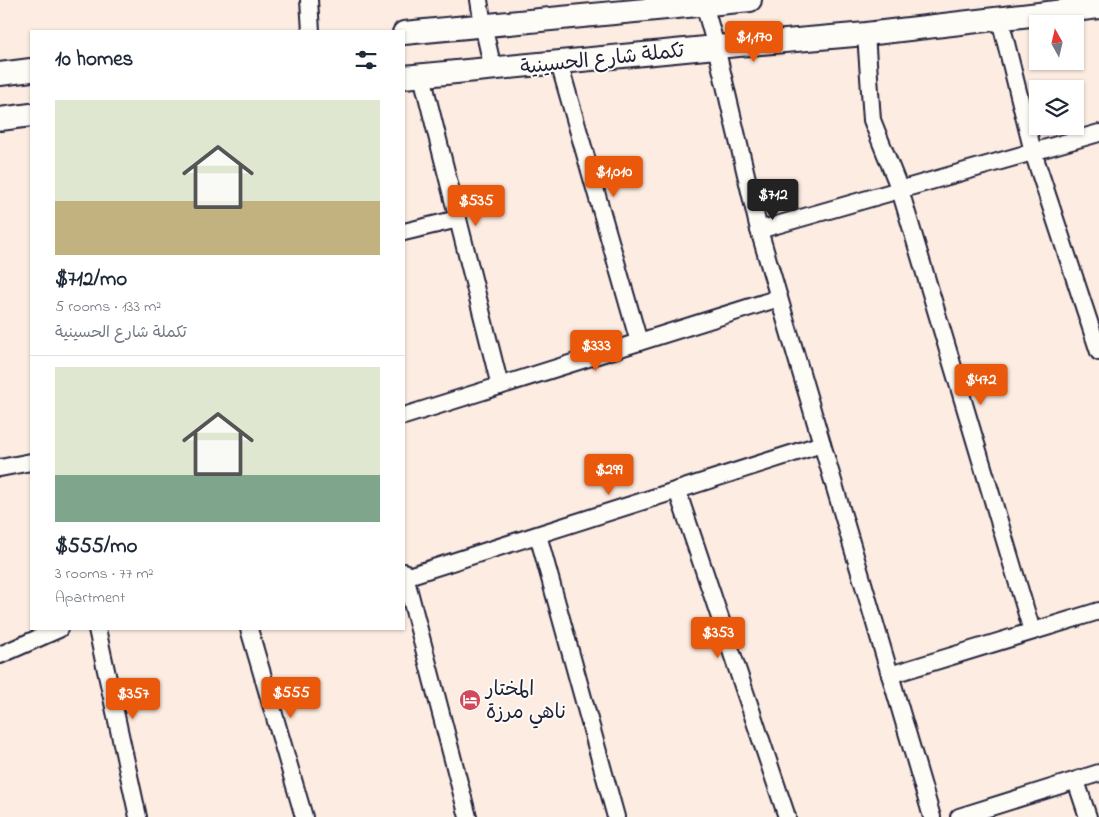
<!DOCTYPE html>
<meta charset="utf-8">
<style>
:root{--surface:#fff;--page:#f2f2f3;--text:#1f2937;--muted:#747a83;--line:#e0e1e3;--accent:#ea580c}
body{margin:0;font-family:"Indie Flower","Playpen Sans Arabic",sans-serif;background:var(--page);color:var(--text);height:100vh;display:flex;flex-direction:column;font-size:19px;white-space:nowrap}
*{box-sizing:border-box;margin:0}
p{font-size:16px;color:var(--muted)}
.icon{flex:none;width:28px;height:28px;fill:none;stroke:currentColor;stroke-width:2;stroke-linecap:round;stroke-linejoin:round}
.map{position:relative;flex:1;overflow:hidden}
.panel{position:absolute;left:30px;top:30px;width:375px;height:600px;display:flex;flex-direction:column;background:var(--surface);border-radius:0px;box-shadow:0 1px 4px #0004}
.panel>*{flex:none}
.needle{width:32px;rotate:352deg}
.tools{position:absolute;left:1029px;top:15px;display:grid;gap:10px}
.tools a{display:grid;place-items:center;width:55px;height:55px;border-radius:0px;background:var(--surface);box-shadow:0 1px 4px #0004;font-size:25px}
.price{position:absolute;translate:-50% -42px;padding:0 11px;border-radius:5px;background:var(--accent);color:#fff;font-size:16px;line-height:32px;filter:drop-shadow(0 1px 2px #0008)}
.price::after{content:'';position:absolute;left:50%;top:30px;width:15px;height:11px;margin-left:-8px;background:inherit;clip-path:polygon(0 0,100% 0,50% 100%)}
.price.on{background:#222;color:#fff}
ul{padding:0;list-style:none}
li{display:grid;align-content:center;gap:10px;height:265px;padding:0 25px}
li+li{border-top:1px solid var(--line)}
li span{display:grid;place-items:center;height:155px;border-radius:0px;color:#555}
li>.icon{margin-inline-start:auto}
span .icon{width:90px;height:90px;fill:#fffc;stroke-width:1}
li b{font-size:21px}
h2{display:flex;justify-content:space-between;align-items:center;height:60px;padding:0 25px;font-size:21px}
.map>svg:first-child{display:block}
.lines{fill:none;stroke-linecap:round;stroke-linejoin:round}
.street-casing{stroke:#22223b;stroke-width:20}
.secondary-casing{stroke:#22223b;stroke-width:26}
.street{stroke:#fdfcf7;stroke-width:16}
.secondary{stroke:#fdfcf7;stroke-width:22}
.labels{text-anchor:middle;stroke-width:4;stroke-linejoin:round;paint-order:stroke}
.street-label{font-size:20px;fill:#22223b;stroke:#fdfcf7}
.poi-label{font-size:20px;fill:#22223b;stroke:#fdfcf7;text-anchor:start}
</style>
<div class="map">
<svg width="1099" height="817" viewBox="0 0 1099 817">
<rect width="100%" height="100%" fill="#fdece2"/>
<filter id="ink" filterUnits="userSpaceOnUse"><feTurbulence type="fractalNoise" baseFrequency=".02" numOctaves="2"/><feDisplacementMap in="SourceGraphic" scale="10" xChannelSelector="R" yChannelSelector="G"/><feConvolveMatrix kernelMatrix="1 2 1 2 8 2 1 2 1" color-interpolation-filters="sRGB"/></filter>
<g filter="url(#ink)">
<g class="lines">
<g class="street-casing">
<g id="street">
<path d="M 309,0 L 311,31"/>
<path d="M 479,0 L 483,25 L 493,69"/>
<path d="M 704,4 L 716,47 L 759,230 L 932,817"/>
<path d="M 1000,19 L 1033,152 L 1099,352"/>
<path d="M 866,34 L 872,120 L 900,190 L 1032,631"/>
<path d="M 559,63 L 639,342"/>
<path d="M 422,76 L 500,386"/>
<path d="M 759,230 L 1099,133"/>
<path d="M 404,232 L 458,219"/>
<path d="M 404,416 L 779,298"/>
<path d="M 0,468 L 31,462"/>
<path d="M 677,490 L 787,817"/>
<path d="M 538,535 L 616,817"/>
<path d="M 404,572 L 468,817"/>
<path d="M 405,577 L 822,444"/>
<path d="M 97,629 L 138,817"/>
<path d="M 249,629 L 304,817"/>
<path d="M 0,655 L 59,629"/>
<path d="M 890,675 L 1099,611"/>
<path d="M 1076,781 L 1088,817"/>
<path d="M 959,817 L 1099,773"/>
</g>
</g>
<g class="secondary-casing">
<g id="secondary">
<path d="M 404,33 L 750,0"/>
<path d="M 0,74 L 31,70"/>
<path d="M 404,77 L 716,47 L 866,34 L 1099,7"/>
<path d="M 0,119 L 31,115"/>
</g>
</g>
<use href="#street" class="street"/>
<use href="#secondary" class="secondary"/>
</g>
</g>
<defs>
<g id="hotel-disc" transform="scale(1.125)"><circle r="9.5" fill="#d1495b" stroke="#fdfcf7"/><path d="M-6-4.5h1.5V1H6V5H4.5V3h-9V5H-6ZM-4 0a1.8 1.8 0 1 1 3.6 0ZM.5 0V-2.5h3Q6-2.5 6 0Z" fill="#fff"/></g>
</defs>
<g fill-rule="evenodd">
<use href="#hotel-disc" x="470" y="700"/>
</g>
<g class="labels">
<g class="street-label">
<text transform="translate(602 58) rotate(-6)" y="7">تكملة شارع الحسينية</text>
</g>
<g class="poi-label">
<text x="486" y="695">المختار<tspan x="486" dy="23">ناهي مرزة</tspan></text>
</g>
</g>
</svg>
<div class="tools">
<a><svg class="needle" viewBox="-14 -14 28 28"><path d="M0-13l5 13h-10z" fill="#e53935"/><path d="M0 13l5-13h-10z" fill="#747a83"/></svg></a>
<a><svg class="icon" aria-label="layers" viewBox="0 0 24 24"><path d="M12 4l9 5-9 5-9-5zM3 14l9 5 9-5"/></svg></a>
</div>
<b class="price" style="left:754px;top:63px">$1,170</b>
<b class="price" style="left:614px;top:198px">$1,010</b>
<b class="price on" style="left:773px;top:221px">$712</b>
<b class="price" style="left:476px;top:227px">$535</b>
<b class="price" style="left:596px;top:372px">$333</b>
<b class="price" style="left:981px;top:406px">$472</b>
<b class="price" style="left:609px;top:496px">$299</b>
<b class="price" style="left:718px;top:659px">$353</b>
<b class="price" style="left:291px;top:719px">$555</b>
<b class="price" style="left:133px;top:720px">$357</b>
<section class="panel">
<h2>10 homes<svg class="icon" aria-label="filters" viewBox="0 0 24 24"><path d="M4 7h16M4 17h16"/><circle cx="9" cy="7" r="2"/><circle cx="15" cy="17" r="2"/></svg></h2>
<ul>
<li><span style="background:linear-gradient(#dfe7d0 65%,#c2b280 0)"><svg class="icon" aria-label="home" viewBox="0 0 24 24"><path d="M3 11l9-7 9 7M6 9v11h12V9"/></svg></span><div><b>$712/mo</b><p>5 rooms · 133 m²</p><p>تكملة شارع الحسينية</p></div></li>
<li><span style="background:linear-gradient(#dfe7d0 70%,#7fa58c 0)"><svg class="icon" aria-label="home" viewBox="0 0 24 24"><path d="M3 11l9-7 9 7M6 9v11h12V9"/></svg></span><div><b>$555/mo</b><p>3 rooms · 77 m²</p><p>Apartment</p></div></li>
</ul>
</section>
</div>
